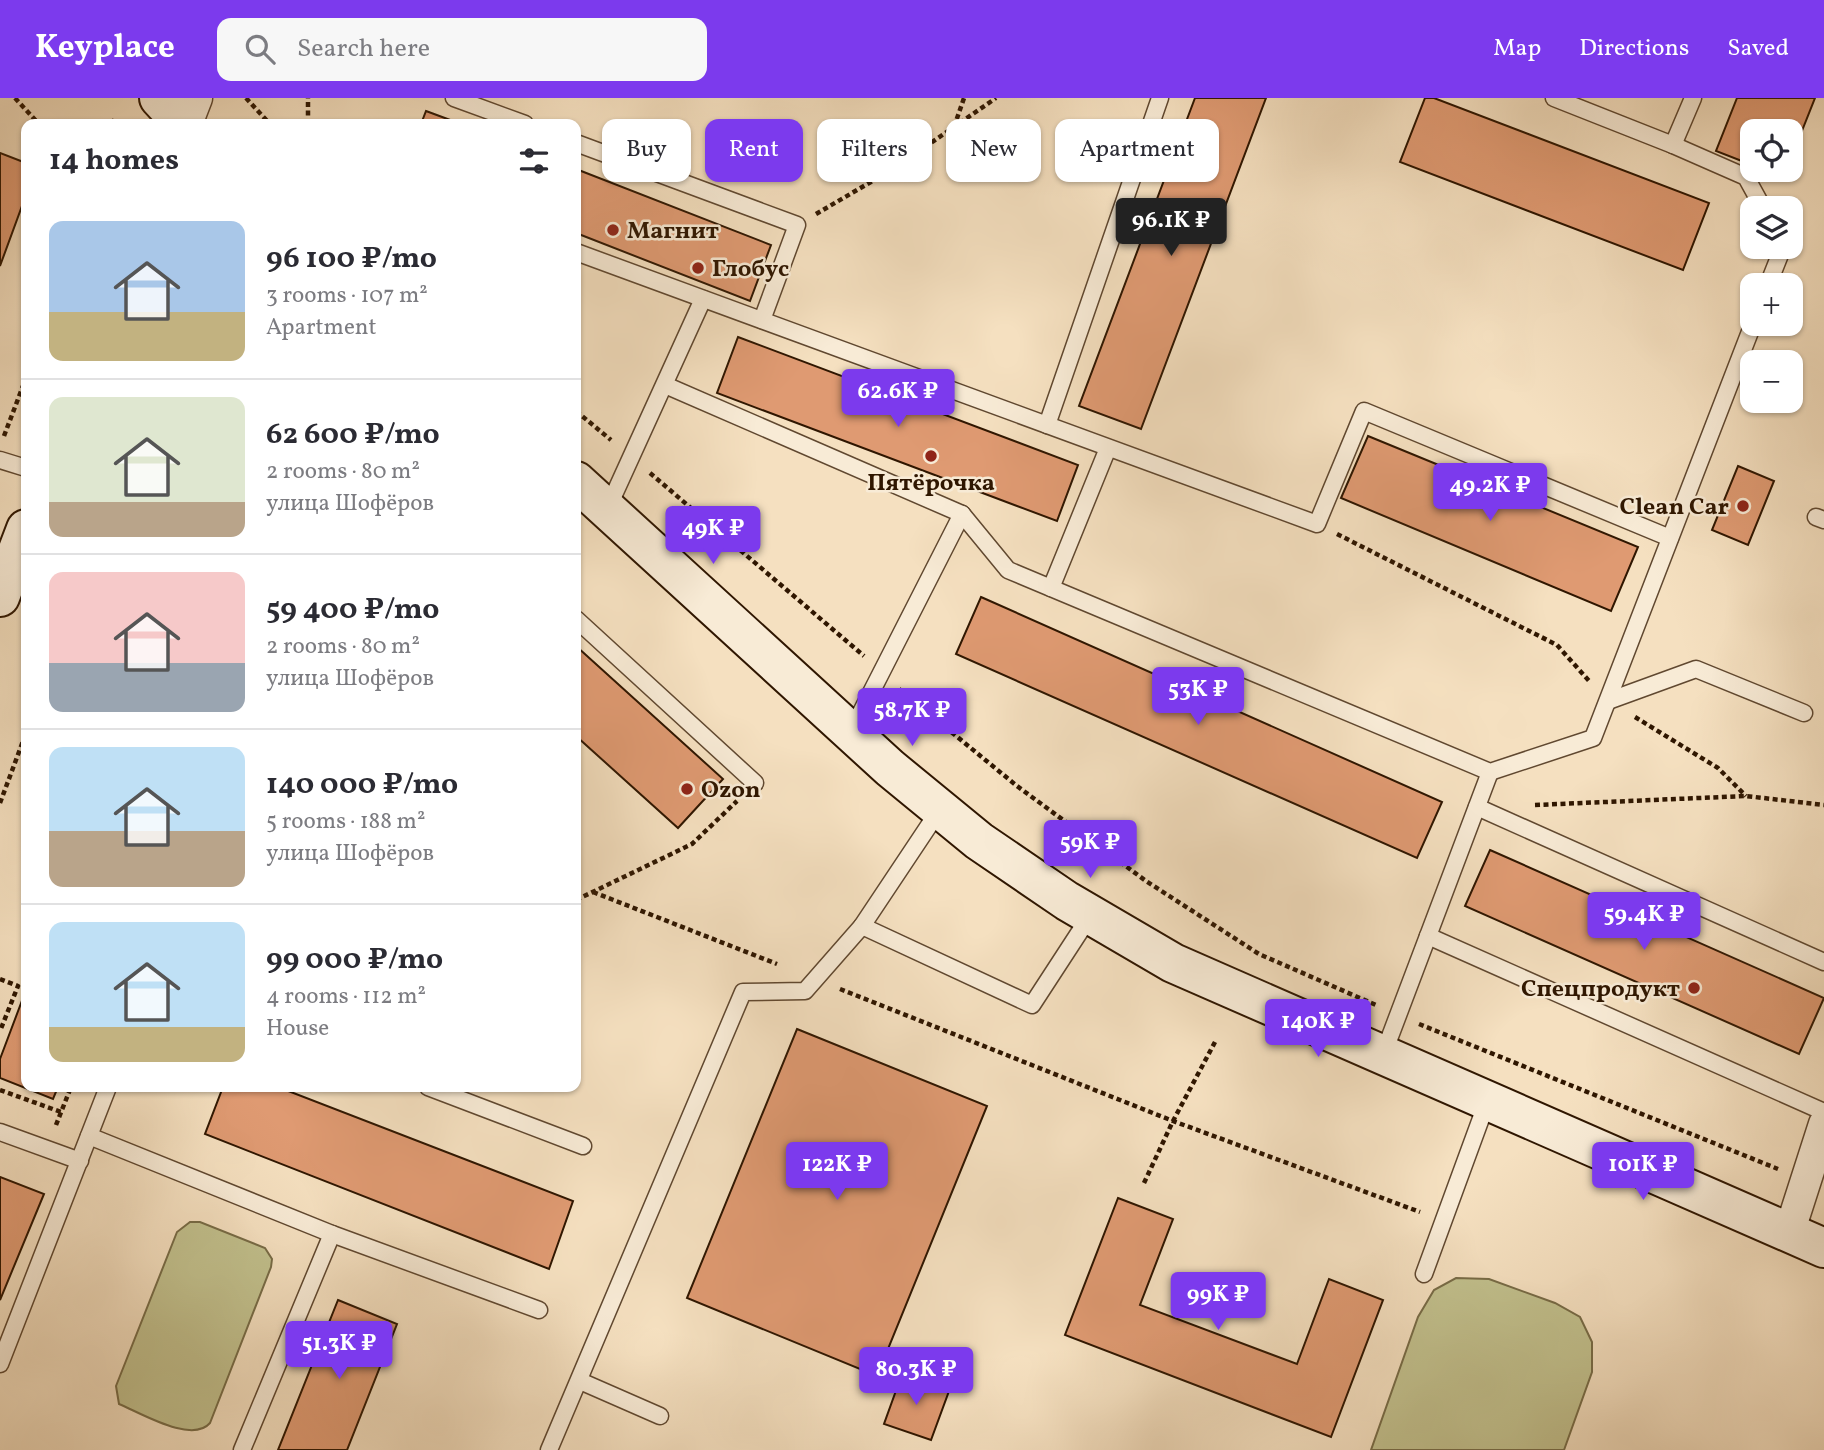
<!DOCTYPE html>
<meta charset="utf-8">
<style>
:root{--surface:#fff;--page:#f7f7f7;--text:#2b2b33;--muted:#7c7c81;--line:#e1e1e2;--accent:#7c3aed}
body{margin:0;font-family:Vollkorn,serif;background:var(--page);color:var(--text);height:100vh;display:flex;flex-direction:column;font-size:26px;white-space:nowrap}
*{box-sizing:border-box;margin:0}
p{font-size:23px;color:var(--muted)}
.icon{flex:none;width:38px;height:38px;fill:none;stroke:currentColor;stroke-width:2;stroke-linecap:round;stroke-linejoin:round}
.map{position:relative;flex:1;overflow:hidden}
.drawer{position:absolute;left:21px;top:21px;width:560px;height:973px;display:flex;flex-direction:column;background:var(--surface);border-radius:14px;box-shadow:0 2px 5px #0004}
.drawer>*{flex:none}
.top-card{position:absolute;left:602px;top:21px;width:665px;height:63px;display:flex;gap:14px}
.controls{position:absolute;left:1740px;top:21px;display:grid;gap:14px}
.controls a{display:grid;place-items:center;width:63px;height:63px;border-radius:14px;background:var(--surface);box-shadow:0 2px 5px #0004;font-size:35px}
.price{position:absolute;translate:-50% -60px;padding:0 16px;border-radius:7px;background:var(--accent);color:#fff;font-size:23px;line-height:46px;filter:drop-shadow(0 2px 4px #0008)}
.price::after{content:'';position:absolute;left:50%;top:42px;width:21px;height:16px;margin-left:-10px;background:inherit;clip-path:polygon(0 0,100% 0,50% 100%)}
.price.current{background:#222;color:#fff}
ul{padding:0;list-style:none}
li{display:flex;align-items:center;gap:21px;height:175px;padding:0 28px}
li+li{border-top:2px solid var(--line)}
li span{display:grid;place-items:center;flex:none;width:196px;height:140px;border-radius:14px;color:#555}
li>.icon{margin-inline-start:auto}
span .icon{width:84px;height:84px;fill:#fffc;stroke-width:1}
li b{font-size:30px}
h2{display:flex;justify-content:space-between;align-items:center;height:84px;padding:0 28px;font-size:30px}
.tag{padding:0 24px;border-radius:14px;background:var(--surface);box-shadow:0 2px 5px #0004;font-size:24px;line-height:63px}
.tag.current{background:var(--accent);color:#fff}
header{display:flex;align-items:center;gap:42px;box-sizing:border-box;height:98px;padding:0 35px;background:var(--accent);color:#fff}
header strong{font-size:33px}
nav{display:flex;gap:38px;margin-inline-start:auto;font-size:24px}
.search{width:490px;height:63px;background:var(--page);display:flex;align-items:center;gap:18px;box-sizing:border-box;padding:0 24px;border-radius:14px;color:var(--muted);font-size:26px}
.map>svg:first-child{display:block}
.green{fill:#c2c18e;stroke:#786c47;stroke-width:2}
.building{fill:#df9a72;stroke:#2f1600;stroke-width:2}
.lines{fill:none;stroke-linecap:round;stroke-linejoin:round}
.lane-casing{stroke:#604830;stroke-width:19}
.street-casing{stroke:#604830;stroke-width:33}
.secondary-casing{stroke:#2f1600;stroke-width:42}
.path{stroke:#2f1600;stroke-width:4.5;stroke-dasharray:5 3.5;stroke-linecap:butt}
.lane{stroke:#f8ebd6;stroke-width:16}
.street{stroke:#f8ebd6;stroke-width:30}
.secondary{stroke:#f8ebd6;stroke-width:38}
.poi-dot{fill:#8f2418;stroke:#f8ebd6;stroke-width:2.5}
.labels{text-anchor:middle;stroke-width:5;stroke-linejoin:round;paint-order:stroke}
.poi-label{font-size:24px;font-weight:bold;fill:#2f1600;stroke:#f8ebd6;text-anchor:start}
</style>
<header>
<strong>Keyplace</strong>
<div class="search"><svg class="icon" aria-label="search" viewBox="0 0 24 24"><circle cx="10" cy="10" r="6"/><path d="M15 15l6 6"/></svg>Search here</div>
<nav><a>Map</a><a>Directions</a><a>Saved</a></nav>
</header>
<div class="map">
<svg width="1824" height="1352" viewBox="0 0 1824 1352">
<rect width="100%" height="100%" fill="#f5e0c0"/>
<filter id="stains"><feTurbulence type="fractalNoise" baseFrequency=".00286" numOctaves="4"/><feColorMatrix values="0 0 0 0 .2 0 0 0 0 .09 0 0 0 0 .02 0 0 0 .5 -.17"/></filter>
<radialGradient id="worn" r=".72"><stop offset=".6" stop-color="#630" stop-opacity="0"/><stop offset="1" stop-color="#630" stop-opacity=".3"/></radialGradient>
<g class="green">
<path d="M 190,1124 L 200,1124 L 265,1150 L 272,1161 L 271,1169 L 210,1325 C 192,1346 141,1315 119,1306 L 116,1288 L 177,1134 Z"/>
<path d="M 1456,1180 L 1489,1181 L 1555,1205 L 1580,1219 L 1592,1244 L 1592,1274 L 1564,1352 L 1371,1352 L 1418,1219 L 1434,1192 Z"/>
</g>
<g class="building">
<path d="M 1195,0 L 1266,0 L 1141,331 L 1079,308 Z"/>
<path d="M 1425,0 L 1434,0 L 1709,105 L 1683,172 L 1400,64 Z"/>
<path d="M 1737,0 L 1815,0 L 1790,63 L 1790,33 L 1752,33 L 1752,67 L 1716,53 Z"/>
<path d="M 426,13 L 461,26 L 421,26 Z"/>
<path d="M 0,55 L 26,65 L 26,97 L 0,168 Z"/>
<path d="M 576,71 L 771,147 L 750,203 L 576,135 Z"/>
<path d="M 738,239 L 1078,367 L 1057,423 L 717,295 Z"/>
<path d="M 1368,338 L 1638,449 L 1611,513 L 1341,400 Z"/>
<path d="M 1738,368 L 1774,383 L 1748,447 L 1712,432 Z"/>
<path d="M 981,499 L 1442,704 L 1417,760 L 956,556 Z"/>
<path d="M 576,548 L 723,681 L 678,730 L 576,638 Z"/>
<path d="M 1490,752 L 1824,900 L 1799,956 L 1465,808 Z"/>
<path d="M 26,892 L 26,989 L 58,989 L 53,1001 L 0,980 L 0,961 Z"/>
<path d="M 797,931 L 987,1008 L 877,1278 L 687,1200 Z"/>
<path d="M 223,989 L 278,989 L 573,1103 L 549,1171 L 205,1036 Z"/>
<path d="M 0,1079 L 44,1096 L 0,1202 Z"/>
<path d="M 1118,1100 L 1173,1121 L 1140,1207 L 1297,1266 L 1329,1181 L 1383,1202 L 1331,1339 L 1065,1237 Z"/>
<path d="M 338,1202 L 397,1226 L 347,1352 L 278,1352 Z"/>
<path d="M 902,1276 L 949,1293 L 931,1342 L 884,1326 Z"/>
</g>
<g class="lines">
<g class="lane-casing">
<g id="lane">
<path d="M 454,0 L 525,26"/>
<path d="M 1554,0 L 1673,47 L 1693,0"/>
<path d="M 576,45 L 797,127 L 762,222"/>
<path d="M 1673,47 L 1746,79 L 1763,110"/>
<path d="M 576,154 L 1317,426 L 1364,313 L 1670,440"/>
<path d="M 1768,187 L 1783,149"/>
<path d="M 665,287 L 962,416 L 1008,472 L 1490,674 L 1593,640 L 1753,226"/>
<path d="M 1047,327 L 1160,0"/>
<path d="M 0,362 L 26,370"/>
<path d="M 607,412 L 703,201"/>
<path d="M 1816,419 L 1824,422"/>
<path d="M 1051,490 L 1108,350"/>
<path d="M 576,521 L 755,685"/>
<path d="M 1608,603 L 1696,571 L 1804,615"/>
<path d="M 851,634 L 962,416"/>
<path d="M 1477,709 L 1824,864"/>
<path d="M 940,711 L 862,828 L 1032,907 L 1090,818"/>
<path d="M 1428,838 L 1824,1014"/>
<path d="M 1383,957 L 1490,674"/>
<path d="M 428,989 L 583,1048"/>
<path d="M 0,1034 L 80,1063"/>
<path d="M 89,1038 L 332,1136 L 539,1212"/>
<path d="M 1424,1176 L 1487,1004"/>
<path d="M 0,1266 L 108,989"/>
<path d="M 580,1283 L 660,1318"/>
<path d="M 242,1352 L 332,1136"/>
<path d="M 549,1352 L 743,894 L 805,893 L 862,828"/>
</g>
</g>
<g class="street-casing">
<g id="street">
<path d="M 187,26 L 197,0"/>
<path d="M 1789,1135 L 1824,1026"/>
</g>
</g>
<g class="secondary-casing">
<g id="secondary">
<path d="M 159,0 L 183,26"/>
<path d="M 576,383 L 890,670 L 979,743 L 1067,803 L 1173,865 L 1824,1150"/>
<path d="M 0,499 L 26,431"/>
</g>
</g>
<g class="path">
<path d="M 15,0 L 39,26"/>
<path d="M 246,0 L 270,26"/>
<path d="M 113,26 L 115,19"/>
<path d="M 308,26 L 308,0"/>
<path d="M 954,29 L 964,0"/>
<path d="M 816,116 L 893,71 L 996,0"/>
<path d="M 576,313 L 611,342"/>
<path d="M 4,338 L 26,280"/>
<path d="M 650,375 L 864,558"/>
<path d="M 1337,436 L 1557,547 L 1590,584"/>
<path d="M 899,591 L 1017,688 L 1146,783 L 1259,856 L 1376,907"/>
<path d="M 1635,619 L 1718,670 L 1746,698"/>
<path d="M 0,705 L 26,635"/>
<path d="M 1535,707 L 1746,698 L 1824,707"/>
<path d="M 593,794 L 777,866"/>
<path d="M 576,802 L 692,746 L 737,703"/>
<path d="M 0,881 L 18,888 L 0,933"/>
<path d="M 840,891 L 1173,1023 L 1420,1114"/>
<path d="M 1419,926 L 1778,1071"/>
<path d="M 0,992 L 61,1014"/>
<path d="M 56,1027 L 71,989"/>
<path d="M 1144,1085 L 1173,1023 L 1215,944"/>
</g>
<use href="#lane" class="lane"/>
<use href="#street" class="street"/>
<use href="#secondary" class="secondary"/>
</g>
<g class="poi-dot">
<circle cx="613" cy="132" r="7"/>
<circle cx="698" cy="170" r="7"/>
<circle cx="931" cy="358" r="7"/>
<circle cx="1743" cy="408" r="7"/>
<circle cx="687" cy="691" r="7"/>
<circle cx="1694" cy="890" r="7"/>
</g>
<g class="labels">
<g class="poi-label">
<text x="627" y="140">Магнит</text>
<text x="712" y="178">Глобус</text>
<text x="931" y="392" text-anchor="middle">Пятёрочка</text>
<text x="1729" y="416" text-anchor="end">Clean Car</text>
<text x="701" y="699">Ozon</text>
<text x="1680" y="898" text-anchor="end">Спецпродукт</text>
</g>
</g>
<rect width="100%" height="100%" filter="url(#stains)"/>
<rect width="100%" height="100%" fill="url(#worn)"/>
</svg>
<div class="controls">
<a><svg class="icon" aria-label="locate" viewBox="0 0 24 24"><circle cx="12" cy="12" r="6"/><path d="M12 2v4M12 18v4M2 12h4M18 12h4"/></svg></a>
<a><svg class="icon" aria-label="layers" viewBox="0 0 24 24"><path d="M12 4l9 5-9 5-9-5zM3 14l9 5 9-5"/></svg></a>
<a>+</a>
<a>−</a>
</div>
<b class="price current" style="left:1171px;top:160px">96.1K ₽</b>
<b class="price" style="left:898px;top:331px">62.6K ₽</b>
<b class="price" style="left:1490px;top:425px">49.2K ₽</b>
<b class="price" style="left:713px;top:468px">49K ₽</b>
<b class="price" style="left:1198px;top:629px">53K ₽</b>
<b class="price" style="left:912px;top:650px">58.7K ₽</b>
<b class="price" style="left:1090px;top:782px">59K ₽</b>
<b class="price" style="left:1644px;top:854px">59.4K ₽</b>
<b class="price" style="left:1318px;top:961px">140K ₽</b>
<b class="price" style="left:837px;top:1104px">122K ₽</b>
<b class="price" style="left:1643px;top:1104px">101K ₽</b>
<b class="price" style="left:1218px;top:1234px">99K ₽</b>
<b class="price" style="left:339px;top:1283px">51.3K ₽</b>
<b class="price" style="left:916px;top:1309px">80.3K ₽</b>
<div class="top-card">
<a class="tag">Buy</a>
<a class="tag current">Rent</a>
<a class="tag">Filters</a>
<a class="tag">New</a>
<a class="tag">Apartment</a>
</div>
<section class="drawer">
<h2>14 homes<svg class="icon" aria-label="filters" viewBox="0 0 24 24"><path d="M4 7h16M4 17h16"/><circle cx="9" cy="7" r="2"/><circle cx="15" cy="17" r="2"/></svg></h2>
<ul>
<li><span style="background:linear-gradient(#a9c7e8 65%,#c2b280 0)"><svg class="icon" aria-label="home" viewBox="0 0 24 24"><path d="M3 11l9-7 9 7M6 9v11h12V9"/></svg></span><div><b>96 100 ₽/mo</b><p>3 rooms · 107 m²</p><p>Apartment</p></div></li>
<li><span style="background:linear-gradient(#dfe7d0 75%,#b9a48a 0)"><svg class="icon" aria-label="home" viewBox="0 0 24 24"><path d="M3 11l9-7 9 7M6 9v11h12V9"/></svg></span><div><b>62 600 ₽/mo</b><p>2 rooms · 80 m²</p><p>улица Шофёров</p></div></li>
<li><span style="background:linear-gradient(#f6c9c9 65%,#9aa5b1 0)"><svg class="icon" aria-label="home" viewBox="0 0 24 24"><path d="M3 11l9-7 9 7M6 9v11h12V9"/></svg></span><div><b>59 400 ₽/mo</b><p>2 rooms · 80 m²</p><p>улица Шофёров</p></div></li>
<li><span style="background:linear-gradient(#bfe0f5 60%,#b9a48a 0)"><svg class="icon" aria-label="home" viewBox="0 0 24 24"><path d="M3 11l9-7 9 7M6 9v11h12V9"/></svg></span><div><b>140 000 ₽/mo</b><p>5 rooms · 188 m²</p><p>улица Шофёров</p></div></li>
<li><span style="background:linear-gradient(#bfe0f5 75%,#c2b280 0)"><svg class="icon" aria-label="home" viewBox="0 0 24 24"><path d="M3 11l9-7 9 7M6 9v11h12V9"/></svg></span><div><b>99 000 ₽/mo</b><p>4 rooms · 112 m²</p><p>House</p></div></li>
</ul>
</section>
</div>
